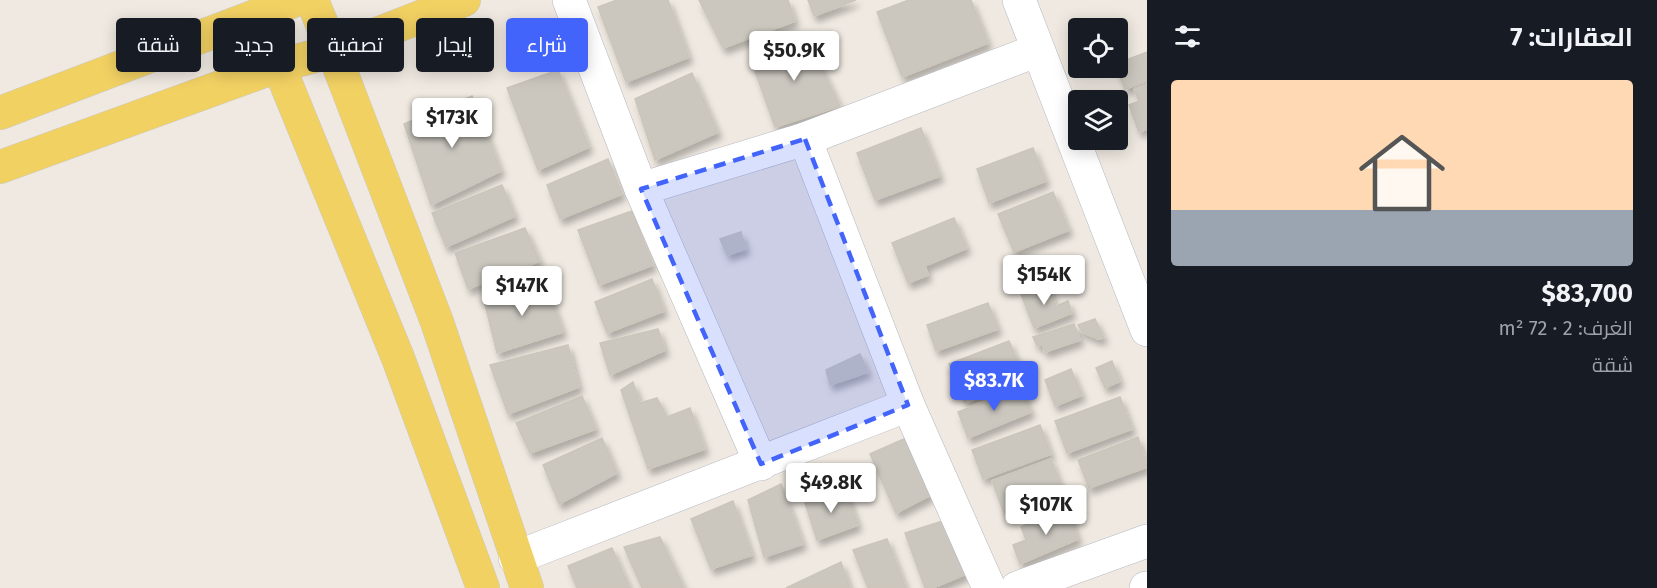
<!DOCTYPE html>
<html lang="ar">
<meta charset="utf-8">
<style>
:root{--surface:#171b24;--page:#242831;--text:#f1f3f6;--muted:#9ea1a6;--line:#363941;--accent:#4264fb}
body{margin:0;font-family:"Fira Sans",Cairo,sans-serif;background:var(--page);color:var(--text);direction:rtl;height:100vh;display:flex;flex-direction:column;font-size:22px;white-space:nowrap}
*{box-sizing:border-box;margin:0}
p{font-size:20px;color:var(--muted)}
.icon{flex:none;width:33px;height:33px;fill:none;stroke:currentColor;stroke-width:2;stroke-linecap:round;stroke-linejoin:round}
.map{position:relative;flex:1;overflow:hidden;direction:ltr}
.panel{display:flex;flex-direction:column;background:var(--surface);width:510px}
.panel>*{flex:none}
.banner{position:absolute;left:18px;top:18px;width:570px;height:54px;direction:rtl;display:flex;gap:12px}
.tools{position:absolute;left:1068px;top:18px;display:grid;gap:12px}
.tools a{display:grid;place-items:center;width:60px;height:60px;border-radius:6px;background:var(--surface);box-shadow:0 3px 15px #0003;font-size:30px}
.price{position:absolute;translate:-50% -51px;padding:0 14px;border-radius:6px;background:#fff;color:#222;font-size:20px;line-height:39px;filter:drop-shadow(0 2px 3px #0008)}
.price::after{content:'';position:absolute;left:50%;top:36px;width:18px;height:14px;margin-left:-9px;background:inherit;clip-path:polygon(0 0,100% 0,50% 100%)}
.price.on{background:var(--accent);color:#fff}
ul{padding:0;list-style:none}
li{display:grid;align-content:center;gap:12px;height:318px;padding:0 24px}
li+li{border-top:2px solid var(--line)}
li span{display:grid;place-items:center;height:186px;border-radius:6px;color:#555}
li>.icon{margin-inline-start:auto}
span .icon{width:108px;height:108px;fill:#fffc;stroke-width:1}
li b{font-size:26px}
h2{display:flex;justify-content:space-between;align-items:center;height:72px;padding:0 24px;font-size:26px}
.chip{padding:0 21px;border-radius:6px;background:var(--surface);box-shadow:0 3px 15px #0003;font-size:21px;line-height:54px}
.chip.on{background:var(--accent);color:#fff}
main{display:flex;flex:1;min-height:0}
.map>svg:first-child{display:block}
.building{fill:#cbc7bf;stroke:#cbc5ba;stroke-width:1.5;filter:url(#shadow)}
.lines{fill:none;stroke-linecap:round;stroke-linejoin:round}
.minor-casing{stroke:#b4b7c1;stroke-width:34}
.major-casing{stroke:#c9c9c9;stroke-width:34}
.minor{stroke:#fff;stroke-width:33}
.major{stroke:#f2d163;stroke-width:33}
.marked{fill:#4264fb;fill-opacity:0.2;stroke:#4264fb;stroke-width:4.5;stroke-dasharray:12 8;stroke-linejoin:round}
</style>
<main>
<section class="panel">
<h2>العقارات: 7<svg class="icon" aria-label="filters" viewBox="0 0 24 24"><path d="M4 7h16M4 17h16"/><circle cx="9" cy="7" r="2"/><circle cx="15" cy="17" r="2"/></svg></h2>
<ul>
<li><span style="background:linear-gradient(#ffd9b3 70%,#9aa5b1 0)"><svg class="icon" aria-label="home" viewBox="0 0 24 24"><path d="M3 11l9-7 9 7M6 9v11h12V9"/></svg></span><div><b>$83,700</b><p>الغرف: 2 · 72 m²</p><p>شقة</p></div></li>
</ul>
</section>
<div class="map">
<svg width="1147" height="588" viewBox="0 0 1147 588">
<defs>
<filter id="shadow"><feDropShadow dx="3.5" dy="6" stdDeviation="3" flood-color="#0004"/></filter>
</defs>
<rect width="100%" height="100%" fill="#efe9e1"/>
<g class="building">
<path d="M 617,0 L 668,0 L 689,57 L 626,82 L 598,7 Z"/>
<path d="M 699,0 L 788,0 L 795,21 L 723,48 Z"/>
<path d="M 808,0 L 856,0 L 814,16 Z"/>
<path d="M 909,0 L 971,0 L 988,43 L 902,77 L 877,12 Z"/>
<path d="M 806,35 L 840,106 L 775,127 L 751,60 Z"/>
<path d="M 1147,52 L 1147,81 L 1125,89 L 1116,68 L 1118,63 Z"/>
<path d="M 558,70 L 589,147 L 538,170 L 507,88 Z"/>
<path d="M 692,73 L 718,132 L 655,160 L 635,99 Z"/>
<path d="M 1147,84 L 1147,129 L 1139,132 L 1129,105 L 1139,101 L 1134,89 Z"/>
<path d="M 472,96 L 501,171 L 431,205 L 404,124 Z"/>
<path d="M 921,128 L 940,176 L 875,200 L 857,153 Z"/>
<path d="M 1033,148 L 1046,181 L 989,203 L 977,169 Z"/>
<path d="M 608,159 L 622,194 L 560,219 L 547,185 Z"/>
<path d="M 502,185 L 515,216 L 446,247 L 432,213 Z"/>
<path d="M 1053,192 L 1069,230 L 1014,252 L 998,214 Z"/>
<path d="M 632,211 L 653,265 L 599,285 L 578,230 Z"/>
<path d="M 954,218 L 967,248 L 925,266 L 928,275 L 908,283 L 892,243 Z"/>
<path d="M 525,228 L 540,261 L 468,289 L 455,253 Z"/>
<path d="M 741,232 L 746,249 L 727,255 L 720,239 Z"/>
<path d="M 652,279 L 664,311 L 607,333 L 595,302 Z"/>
<path d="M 545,282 L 563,332 L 497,353 L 484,300 Z"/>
<path d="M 1048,284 L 1056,306 L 1068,301 L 1072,313 L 1034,328 L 1021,294 Z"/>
<path d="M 988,303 L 998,329 L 936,351 L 927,325 Z"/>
<path d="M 1095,319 L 1104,338 L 1098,339 L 1082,332 L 1078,325 Z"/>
<path d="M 1074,324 L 1080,340 L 1045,352 L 1042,344 L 1037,346 L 1033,337 Z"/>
<path d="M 658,329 L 665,350 L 610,375 L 600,343 Z"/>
<path d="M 1009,341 L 1025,379 L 965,403 L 949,364 Z"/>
<path d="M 568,345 L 579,387 L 508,414 L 490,365 Z"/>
<path d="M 860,354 L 868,372 L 830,385 L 826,370 Z"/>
<path d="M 1112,361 L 1120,381 L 1105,388 L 1096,368 Z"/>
<path d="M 1071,369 L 1082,395 L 1055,406 L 1045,380 Z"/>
<path d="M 633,382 L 640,403 L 657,398 L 667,417 L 690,408 L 705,449 L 648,469 L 621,390 Z"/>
<path d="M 1021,387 L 1031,412 L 968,438 L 958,412 Z"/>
<path d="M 582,396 L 596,429 L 530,453 L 516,423 Z"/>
<path d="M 1120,397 L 1132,429 L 1067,453 L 1055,421 Z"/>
<path d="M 1040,425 L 1051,454 L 983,479 L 972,450 Z"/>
<path d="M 1138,437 L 1147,467 L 1089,488 L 1078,460 Z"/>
<path d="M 602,438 L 617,473 L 559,504 L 543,465 Z"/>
<path d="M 906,438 L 931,495 L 896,513 L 870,454 Z"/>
<path d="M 1051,459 L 1063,492 L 1004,513 L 992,481 Z"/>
<path d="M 781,484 L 803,544 L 764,557 L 748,500 Z"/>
<path d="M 845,488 L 858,525 L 817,540 L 805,503 Z"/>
<path d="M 733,501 L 752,555 L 711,569 L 691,519 Z"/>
<path d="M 1067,508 L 1078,539 L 1020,564 L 1013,545 L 1026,540 L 1021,527 Z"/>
<path d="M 949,519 L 966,574 L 933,588 L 925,588 L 905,533 Z"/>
<path d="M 660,537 L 684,588 L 642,588 L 624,547 Z"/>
<path d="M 887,539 L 906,588 L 868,588 L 853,550 Z"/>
<path d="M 612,548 L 630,588 L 577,588 L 568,566 Z"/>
<path d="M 841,562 L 850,588 L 786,588 Z"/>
</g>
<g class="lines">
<g class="minor-casing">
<g id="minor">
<path d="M 569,0 L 641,189 L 761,464"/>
<path d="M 1019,0 L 1147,330"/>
<path d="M 805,139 L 908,405 L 989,588"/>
<path d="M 641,189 L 805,139 L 1038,50"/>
<path d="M 515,558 L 908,405"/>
<path d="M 1017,588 L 1147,541"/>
<path d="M 1146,588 L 1147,588"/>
</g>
</g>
<g class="major-casing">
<g id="major">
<path d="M 296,0 L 258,15 L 398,358 L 483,588"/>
<path d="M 464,0 L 333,51 L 437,322 L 527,588"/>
<path d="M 0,113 L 258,15"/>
<path d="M 0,167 L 278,66 L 333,51 L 312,0"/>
</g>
</g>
<use href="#minor" class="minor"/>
<use href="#major" class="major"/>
</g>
<path class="marked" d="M 805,139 L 908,405 L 761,464 L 641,189 Z"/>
</svg>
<div class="tools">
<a><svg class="icon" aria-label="locate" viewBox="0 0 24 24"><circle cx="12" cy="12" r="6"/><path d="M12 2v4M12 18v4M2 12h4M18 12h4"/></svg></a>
<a><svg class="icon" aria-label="layers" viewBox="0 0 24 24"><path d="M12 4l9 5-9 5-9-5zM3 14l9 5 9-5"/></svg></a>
</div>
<b class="price" style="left:794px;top:82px">$50.9K</b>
<b class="price" style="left:452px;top:149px">$173K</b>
<b class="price" style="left:1044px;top:306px">$154K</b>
<b class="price" style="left:522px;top:317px">$147K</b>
<b class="price on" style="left:994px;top:412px">$83.7K</b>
<b class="price" style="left:831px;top:514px">$49.8K</b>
<b class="price" style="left:1046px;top:536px">$107K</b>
<div class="banner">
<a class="chip on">شراء</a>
<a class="chip">إيجار</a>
<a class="chip">تصفية</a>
<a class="chip">جديد</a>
<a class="chip">شقة</a>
</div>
</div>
</main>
